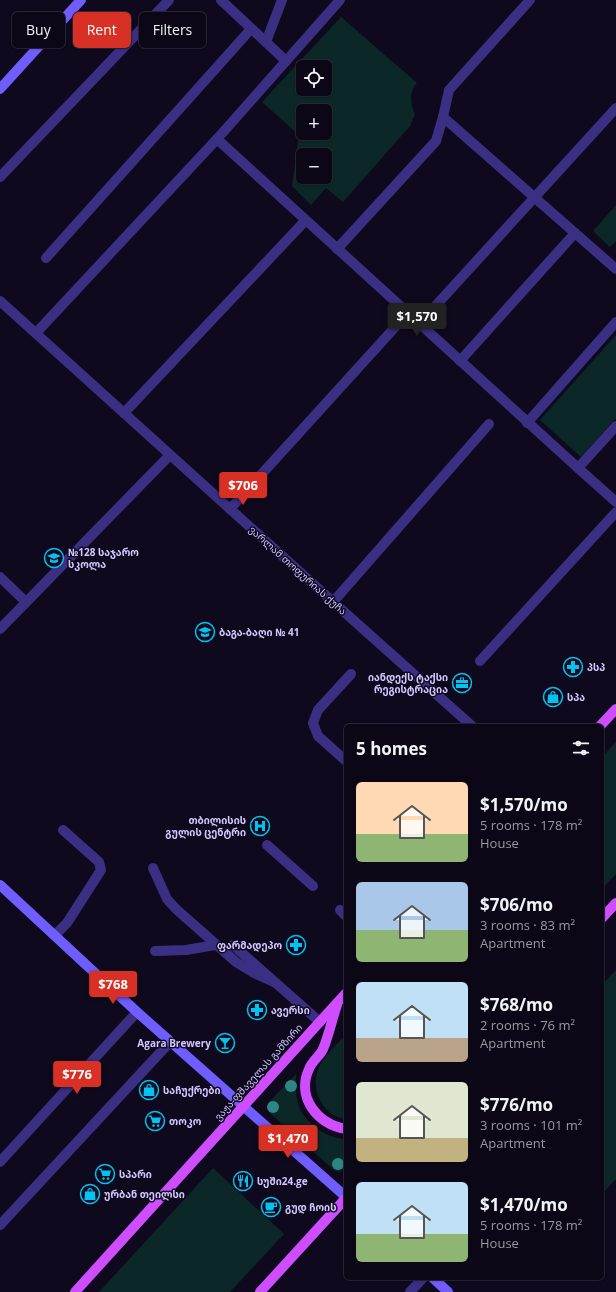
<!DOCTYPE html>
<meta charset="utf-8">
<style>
:root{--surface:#0b0716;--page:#191523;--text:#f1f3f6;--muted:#9a99a1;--line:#2b2835;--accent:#d93025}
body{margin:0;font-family:"Open Sans","Noto Sans Georgian",sans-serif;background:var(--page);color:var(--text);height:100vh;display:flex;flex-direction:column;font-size:15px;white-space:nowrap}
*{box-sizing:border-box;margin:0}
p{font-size:13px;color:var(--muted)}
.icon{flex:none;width:22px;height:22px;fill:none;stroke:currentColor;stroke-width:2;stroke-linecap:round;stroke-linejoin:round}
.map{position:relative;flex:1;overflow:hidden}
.panel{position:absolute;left:344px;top:724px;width:260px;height:556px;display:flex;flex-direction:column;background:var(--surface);border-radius:6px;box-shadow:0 1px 3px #0004,0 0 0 1px var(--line)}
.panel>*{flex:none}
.top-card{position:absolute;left:12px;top:12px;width:272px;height:36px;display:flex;gap:8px}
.fabs{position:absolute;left:296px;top:60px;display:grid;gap:8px}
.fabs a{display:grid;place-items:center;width:36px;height:36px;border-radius:6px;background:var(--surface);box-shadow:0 1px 3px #0004,0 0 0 1px var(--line);font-size:20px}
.price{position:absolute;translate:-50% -34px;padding:0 9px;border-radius:4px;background:var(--accent);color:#fff;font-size:13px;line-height:26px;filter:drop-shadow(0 1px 2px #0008)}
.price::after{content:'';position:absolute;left:50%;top:24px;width:12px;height:9px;margin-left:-6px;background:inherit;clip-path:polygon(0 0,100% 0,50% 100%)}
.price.active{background:#222;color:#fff}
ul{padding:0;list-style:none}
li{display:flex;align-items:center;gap:12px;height:100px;padding:0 12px}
li span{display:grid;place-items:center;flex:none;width:112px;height:80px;border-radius:6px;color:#555}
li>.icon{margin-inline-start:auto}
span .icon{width:48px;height:48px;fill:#fffc;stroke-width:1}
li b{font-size:17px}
h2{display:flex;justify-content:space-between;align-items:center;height:48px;padding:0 12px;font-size:17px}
.pill{padding:0 14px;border-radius:6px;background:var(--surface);box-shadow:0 1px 3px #0004,0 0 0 1px var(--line);font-size:14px;line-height:36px}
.pill.active{background:var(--accent);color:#fff}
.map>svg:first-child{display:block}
.green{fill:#0c2728;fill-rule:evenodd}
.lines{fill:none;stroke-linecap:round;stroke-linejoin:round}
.lane{stroke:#3a2f82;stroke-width:10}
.street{stroke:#3a2f82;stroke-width:10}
.secondary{stroke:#705dff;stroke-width:10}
.primary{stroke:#cd4dff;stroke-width:10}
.tree{fill:#2d8681}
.labels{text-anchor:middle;stroke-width:3;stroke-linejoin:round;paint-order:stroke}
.poi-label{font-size:10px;font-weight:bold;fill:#d2c6ff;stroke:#0f091e;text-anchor:start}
.street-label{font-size:10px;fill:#d2c6ff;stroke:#0f091e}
</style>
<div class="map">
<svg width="616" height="1292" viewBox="0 0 616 1292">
<rect width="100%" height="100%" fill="#0f091e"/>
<g class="green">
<path d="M 341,17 L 417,83 C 409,91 410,104 415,114 L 410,126 L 343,202 L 326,188 L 311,205 L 292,186 L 299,135 L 262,102 ZM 303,67 L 325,67 L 325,89 L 303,89 ZM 303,111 L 325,111 L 325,133 L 303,133 ZM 303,155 L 325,155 L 325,177 L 303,177 Z"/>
<path d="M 616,205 L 616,241 L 610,247 L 593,231 Z"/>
<path d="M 616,335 L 616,418 L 581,457 L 540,420 Z"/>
<path d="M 616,742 L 616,874 L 602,889 L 602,757 Z"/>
<path d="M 616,970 L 616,1179 L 602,1194 L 602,985 Z"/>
<path d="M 346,1035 L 346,1119 C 323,1117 310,1089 318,1069 C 324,1056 336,1045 346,1035 Z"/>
<path d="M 296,1074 C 296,1085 295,1098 300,1109 C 308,1125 328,1139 346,1139 L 346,1167 L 339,1172 L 334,1170 L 271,1114 L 268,1108 L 269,1102 Z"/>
<path d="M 213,1168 L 284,1234 L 230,1292 L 99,1292 Z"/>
</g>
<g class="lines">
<g class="lane">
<path d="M 221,0 L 286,61"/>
<path d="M 266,42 L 282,0"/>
<path d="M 443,117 L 616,269"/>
<path d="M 0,177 L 169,0"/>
<path d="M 337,249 L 436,141 L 443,117 L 449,90 L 530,0"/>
<path d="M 46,258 L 251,29"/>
<path d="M 419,324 L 616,108"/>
<path d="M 36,333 L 217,139 L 340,0"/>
<path d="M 460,361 L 575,233"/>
<path d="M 124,413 L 305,221"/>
<path d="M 527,423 L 616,322"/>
<path d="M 578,468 L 616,502"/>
<path d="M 230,509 L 407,314"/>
<path d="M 0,577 L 26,602"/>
<path d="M 333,602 L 489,424"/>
<path d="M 0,629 L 170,455"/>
<path d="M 480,661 L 616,512"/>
<path d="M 346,761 L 318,736 L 313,723 L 318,710 L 351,674"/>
<path d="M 267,845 L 313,886"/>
<path d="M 153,868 L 167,899 L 176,909 L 236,962 L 254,973 L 276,983"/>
<path d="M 340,910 L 346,916"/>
<path d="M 55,935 L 67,923 L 101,870 L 99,862 L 63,830"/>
<path d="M 233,945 L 320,1022"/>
<path d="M 155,951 L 186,950 L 215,945"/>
<path d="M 0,1225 L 170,1042"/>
</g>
<g class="street">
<path d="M 217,139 L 578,468 L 616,426"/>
<path d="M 0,301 L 333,602 L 472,726"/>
<path d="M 0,1162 L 137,1012"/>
<path d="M 410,1292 L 423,1278"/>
</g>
<g class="secondary">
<path d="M 0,89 L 81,0"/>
<path d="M 0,885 L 137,1012 L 346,1197"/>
<path d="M 433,1278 L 448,1292"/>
</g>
<g class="primary">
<path d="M 600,726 L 616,709"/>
<path d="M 602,918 L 616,903"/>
<path d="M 337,1005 C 332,1019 329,1035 323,1049 C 320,1056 312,1061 309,1069 C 296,1097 317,1124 346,1129"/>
<path d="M 75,1292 L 346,993"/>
<path d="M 260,1292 L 346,1198"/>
</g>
</g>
<g class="tree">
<circle cx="291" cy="1086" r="6"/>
<circle cx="273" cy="1107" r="6"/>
<circle cx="309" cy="1141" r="6"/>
<circle cx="338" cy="1164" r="6"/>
</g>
<defs>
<g id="school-ring" transform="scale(1)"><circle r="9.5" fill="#0f091e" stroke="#00c3f1" stroke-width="1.5"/><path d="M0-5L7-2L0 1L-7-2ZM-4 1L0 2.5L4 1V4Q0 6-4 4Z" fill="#00c3f1"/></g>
<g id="pharmacy-ring" transform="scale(1)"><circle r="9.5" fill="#0f091e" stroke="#00c3f1" stroke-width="1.5"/><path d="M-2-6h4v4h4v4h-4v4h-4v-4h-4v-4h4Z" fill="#00c3f1"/></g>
<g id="office-ring" transform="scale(1)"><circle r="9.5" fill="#0f091e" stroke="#00c3f1" stroke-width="1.5"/><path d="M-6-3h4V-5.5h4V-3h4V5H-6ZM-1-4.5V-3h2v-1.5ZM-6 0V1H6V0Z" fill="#00c3f1"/></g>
<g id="shop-ring" transform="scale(1)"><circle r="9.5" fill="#0f091e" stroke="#00c3f1" stroke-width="1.5"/><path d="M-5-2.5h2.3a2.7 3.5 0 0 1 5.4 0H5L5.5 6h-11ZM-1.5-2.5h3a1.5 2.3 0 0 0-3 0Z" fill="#00c3f1"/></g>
<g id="hospital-ring" transform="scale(1)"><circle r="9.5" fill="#0f091e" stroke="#00c3f1" stroke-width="1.5"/><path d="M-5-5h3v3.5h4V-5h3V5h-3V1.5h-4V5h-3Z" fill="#00c3f1"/></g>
<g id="bar-ring" transform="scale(1)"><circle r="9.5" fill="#0f091e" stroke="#00c3f1" stroke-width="1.5"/><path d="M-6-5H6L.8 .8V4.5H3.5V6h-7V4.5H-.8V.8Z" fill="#00c3f1"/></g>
<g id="supermarket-ring" transform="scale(1)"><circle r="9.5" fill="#0f091e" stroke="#00c3f1" stroke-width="1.5"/><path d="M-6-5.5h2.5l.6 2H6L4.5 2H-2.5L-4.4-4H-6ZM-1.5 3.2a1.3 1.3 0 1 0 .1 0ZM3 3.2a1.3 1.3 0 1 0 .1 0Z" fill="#00c3f1"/></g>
<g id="restaurant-ring" transform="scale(1)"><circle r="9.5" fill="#0f091e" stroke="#00c3f1" stroke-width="1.5"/><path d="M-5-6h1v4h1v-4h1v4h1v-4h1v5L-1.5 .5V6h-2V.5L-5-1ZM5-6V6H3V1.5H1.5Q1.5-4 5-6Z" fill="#00c3f1"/></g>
<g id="cafe-ring" transform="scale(1)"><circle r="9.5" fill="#0f091e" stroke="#00c3f1" stroke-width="1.5"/><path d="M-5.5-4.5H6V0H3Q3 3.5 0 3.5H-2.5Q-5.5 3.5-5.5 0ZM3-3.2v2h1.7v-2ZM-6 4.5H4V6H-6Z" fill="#00c3f1"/></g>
</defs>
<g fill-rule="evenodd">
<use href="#school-ring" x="54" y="558"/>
<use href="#school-ring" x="205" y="632"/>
<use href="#pharmacy-ring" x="573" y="667"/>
<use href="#office-ring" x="462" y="683"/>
<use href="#shop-ring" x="553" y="697"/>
<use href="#hospital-ring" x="260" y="826"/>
<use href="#pharmacy-ring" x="296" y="945"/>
<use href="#pharmacy-ring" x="257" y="1010"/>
<use href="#bar-ring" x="225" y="1043"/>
<use href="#shop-ring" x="149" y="1090"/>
<use href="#supermarket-ring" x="155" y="1121"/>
<use href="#supermarket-ring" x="105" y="1174"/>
<use href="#restaurant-ring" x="243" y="1181"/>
<use href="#shop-ring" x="90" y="1194"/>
<use href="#cafe-ring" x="271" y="1207"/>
</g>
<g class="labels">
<g class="poi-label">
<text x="68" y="556">№128 საჯარო<tspan x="68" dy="12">სკოლა</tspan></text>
<text x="219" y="636">ბაგა-ბაღი № 41</text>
<text x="587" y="671">პსპ</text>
<text x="448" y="681" text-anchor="end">იანდექს ტაქსი<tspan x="448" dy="12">რეგისტრაცია</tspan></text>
<text x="567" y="701">სპა</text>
<text x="246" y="824" text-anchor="end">თბილისის<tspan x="246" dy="12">გულის ცენტრი</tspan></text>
<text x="282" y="949" text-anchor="end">ფარმადეპო</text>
<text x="271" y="1014">ავერსი</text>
<text x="211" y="1047" text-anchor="end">Agara Brewery</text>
<text x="163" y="1094">საჩუქრები</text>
<text x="169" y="1125">თოკო</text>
<text x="119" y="1178">სპარი</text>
<text x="257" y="1185">სუში24.ge</text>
<text x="104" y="1198">ურბან თეილსი</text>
<text x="285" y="1211">გუდ ჩოის</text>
</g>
<g class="street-label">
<text transform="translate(298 570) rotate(42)" y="4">ვარლამ თოფურიას ქუჩა</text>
<text transform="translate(258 1072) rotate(-48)" y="4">ვაჟა-ფშაველას გამზირი</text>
</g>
</g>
</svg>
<div class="fabs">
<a><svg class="icon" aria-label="locate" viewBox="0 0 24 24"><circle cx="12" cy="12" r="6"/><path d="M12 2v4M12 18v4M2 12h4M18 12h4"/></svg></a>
<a>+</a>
<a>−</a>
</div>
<b class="price active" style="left:417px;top:337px">$1,570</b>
<b class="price" style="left:243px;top:506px">$706</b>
<b class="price" style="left:113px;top:1005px">$768</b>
<b class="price" style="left:77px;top:1095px">$776</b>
<b class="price" style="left:288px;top:1159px">$1,470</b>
<div class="top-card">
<a class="pill">Buy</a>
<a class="pill active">Rent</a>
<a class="pill">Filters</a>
</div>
<section class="panel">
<h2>5 homes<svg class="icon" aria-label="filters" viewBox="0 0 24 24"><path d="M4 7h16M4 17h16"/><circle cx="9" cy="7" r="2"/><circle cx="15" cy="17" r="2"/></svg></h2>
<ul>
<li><span style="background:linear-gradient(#ffd9b3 65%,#8fb573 0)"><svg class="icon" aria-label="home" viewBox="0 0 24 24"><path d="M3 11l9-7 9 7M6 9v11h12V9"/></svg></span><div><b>$1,570/mo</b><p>5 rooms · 178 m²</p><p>House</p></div></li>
<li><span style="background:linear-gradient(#a9c7e8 60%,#8fb573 0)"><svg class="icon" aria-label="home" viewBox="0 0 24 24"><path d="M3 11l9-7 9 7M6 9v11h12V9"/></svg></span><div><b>$706/mo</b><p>3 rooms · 83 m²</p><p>Apartment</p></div></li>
<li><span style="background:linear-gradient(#bfe0f5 70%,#b9a48a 0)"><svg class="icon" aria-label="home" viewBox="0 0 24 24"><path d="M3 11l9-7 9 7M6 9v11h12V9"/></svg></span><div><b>$768/mo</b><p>2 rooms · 76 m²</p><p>Apartment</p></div></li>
<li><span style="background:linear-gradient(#dfe7d0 70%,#c2b280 0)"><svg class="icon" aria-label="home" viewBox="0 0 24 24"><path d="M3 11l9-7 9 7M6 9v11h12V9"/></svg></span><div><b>$776/mo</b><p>3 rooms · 101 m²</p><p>Apartment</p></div></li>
<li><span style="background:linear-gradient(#bfe0f5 65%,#8fb573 0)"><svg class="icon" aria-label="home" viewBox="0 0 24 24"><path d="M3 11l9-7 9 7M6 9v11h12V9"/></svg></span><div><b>$1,470/mo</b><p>5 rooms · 178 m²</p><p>House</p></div></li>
</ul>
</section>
</div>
